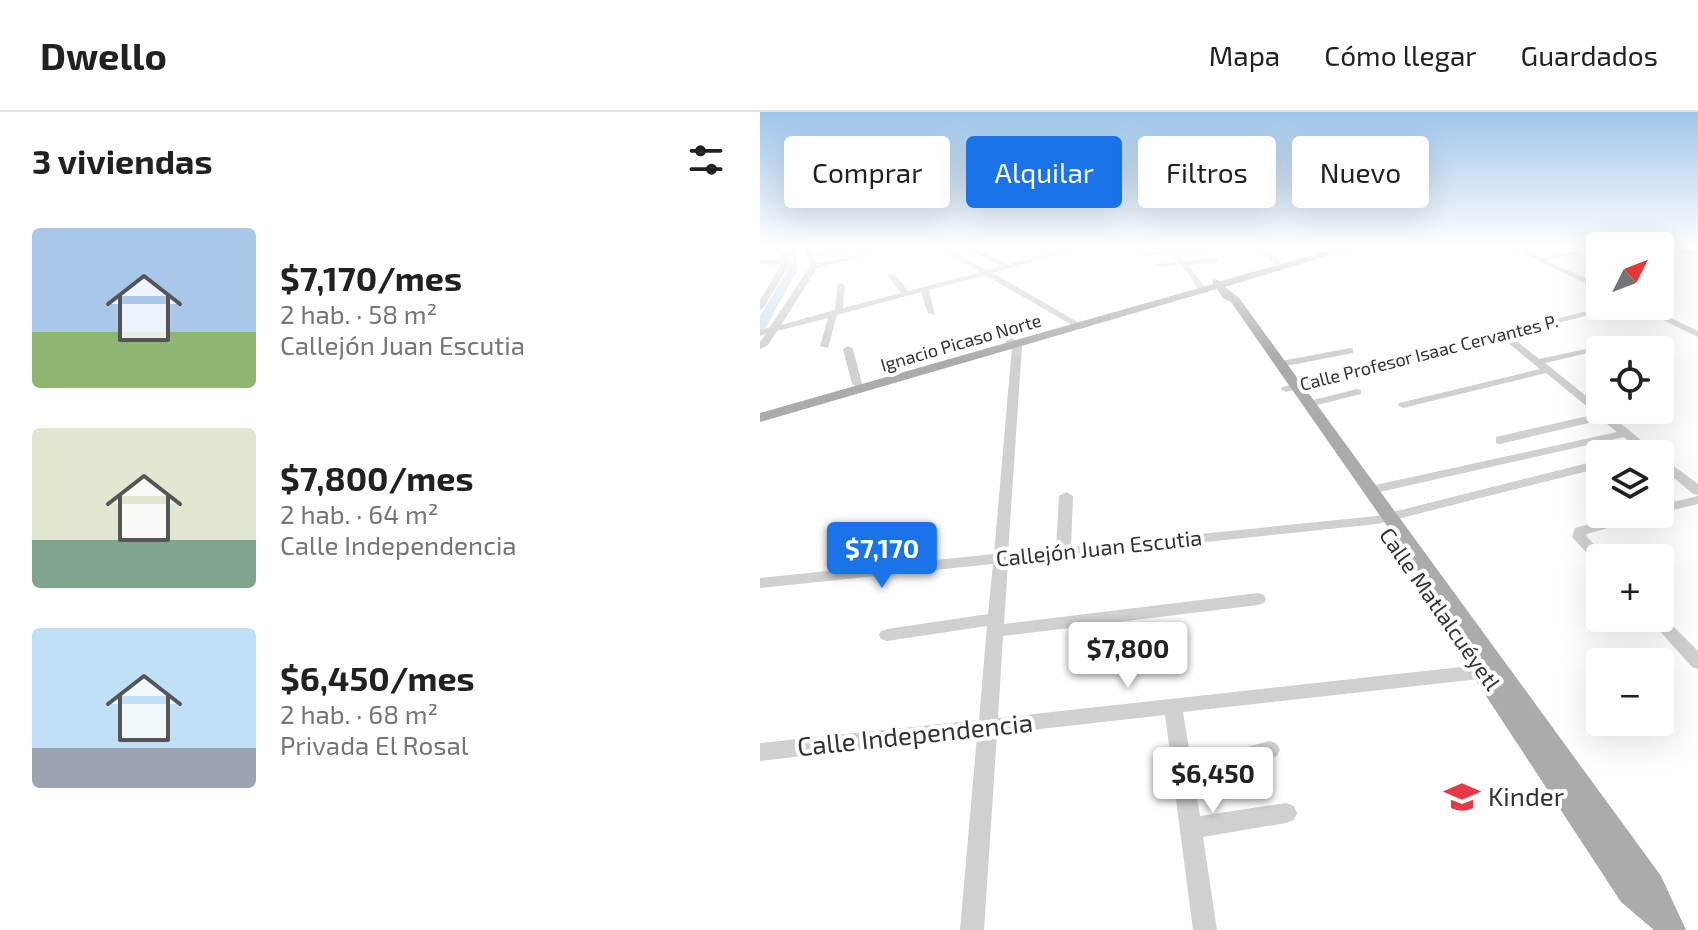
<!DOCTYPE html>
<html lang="es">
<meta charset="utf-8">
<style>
:root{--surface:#fff;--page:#f2f2f2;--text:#202124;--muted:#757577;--line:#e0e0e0;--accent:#1a73e8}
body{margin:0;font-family:"Exo 2",sans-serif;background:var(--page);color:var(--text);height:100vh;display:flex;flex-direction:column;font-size:30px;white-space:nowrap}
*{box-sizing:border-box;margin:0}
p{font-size:26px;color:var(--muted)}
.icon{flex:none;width:44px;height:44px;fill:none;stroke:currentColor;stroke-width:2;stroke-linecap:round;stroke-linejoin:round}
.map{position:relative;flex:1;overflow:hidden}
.panel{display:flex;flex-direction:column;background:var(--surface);width:760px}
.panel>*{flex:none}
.top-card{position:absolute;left:24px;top:24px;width:760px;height:72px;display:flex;gap:16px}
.needle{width:52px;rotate:48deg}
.controls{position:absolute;left:826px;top:120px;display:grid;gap:16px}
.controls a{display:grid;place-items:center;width:88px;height:88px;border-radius:8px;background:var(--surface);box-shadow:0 8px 32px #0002;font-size:40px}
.price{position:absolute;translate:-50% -68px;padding:0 18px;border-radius:8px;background:#fff;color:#222;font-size:26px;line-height:52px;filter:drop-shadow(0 2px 4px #0008)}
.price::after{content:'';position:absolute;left:50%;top:48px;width:24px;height:18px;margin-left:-12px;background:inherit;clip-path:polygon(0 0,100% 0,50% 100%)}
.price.on{background:var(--accent);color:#fff}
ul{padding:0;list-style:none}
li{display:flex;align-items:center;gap:24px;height:200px;padding:0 32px}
li span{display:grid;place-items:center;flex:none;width:224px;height:160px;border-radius:8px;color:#555}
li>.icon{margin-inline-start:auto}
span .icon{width:96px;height:96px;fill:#fffc;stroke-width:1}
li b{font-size:34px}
h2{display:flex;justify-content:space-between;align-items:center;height:96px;padding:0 32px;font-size:34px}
.pill{padding:0 28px;border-radius:8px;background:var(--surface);box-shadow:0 8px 32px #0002;font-size:28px;line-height:72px}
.pill.on{background:var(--accent);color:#fff}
header{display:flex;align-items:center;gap:48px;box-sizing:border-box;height:112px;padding:0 40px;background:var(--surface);border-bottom:2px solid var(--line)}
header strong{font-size:38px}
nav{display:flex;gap:44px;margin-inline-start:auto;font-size:28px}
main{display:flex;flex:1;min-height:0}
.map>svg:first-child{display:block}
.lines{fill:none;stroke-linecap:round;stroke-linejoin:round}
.river{fill:#cfe2ee;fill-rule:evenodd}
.minor{fill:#d0d0d0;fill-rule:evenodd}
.major{fill:#ababab;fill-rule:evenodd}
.labels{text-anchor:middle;stroke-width:8;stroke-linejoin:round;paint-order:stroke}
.far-street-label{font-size:18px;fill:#333;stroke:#fff}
.street-label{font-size:22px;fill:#333;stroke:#fff}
.near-street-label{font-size:26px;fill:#333;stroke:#fff}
.near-poi-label{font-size:26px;fill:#333;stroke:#fff;text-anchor:start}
</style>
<header>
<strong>Dwello</strong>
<nav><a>Mapa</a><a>Cómo llegar</a><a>Guardados</a></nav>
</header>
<main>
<section class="panel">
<h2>3 viviendas<svg class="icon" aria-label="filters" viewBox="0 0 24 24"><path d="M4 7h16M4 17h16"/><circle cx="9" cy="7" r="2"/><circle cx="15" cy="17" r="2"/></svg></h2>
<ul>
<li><span style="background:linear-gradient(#a9c7e8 65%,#8fb573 0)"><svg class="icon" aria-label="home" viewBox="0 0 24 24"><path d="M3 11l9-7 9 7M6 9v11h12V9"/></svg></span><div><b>$7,170/mes</b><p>2 hab. · 58 m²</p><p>Callejón Juan Escutia</p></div></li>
<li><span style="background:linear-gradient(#dfe7d0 70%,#7fa58c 0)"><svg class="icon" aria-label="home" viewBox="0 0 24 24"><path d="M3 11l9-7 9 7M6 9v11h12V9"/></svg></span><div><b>$7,800/mes</b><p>2 hab. · 64 m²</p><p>Calle Independencia</p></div></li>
<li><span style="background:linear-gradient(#bfe0f5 75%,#9aa5b1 0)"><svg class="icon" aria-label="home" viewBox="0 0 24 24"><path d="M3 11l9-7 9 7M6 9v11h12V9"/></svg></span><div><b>$6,450/mes</b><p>2 hab. · 68 m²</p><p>Privada El Rosal</p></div></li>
</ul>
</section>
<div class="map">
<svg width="938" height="818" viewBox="0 0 938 818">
<rect width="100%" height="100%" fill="#fff"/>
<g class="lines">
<path class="river" d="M 23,134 L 34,134 L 38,138 L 37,159 L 6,215 L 0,219 L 0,204 L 27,159 L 28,139 Z"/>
<g class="minor">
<path d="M 10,134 L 17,134 L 27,141 L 29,153 L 4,195 L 0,198 L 0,188 L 21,153 L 0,152 L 0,148 L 21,147 L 21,144 Z"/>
<path d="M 43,134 L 50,134 L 53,142 L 88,134 L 102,134 L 54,145 L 57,151 L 109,141 L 113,143 L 57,156 L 21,213 L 75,198 L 78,171 L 85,173 L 83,196 L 141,181 L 128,164 L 129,162 L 135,162 L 148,179 L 220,160 L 177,134 L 185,134 L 227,158 L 241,154 L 200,134 L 209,134 L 248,152 L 317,134 L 328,134 L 233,161 L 326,215 L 319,217 L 225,163 L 169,178 L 175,203 L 168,201 L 161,180 L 77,203 L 68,236 L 60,234 L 68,206 L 17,219 L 8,233 L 0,237 L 0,230 L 6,222 L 0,224 L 0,218 L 10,215 L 50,154 Z"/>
<path d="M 139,134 L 149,134 L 149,135 L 134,139 L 131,137 Z"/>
<path d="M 497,134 L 504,134 L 520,149 L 520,153 L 514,153 Z"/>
<path d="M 567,134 L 576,134 L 576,135 L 573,137 Z"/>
<path d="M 745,134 L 754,134 L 781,146 L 818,139 L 818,141 L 787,149 L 840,173 L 840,178 Z"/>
<path d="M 900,134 L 938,140 L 938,144 L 900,136 Z"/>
<path d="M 449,135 L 447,138 L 383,144 L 379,142 Z"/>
<path d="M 419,144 L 425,149 L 459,146 L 456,150 L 428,153 L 448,179 L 447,181 L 441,181 L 421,153 L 398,155 L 394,153 L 418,149 L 415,146 Z"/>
<path d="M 848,194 L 862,194 L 750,224 L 779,247 L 845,233 L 845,237 L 785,251 L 840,295 L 840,298 L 844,298 L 898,342 L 884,342 L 864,325 L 611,382 L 606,381 L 604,378 L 606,375 L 857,320 L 842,308 L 740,332 L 736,331 L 736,325 L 836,302 L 786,261 L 643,296 L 638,293 L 639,291 L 780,257 L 742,226 L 526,280 L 521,277 L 522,275 Z"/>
<path d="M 874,194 L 885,194 L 938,219 L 938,225 Z"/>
<path d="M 246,226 L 252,226 L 262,234 L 248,441 L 296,436 L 299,384 L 306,380 L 313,384 L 311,435 L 617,404 L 840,348 L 840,356 L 617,412 L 248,451 L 244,512 L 498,481 L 504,483 L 506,487 L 504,491 L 498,493 L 243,524 L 238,606 L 728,552 L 734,554 L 737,559 L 734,564 L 728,566 L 423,600 L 431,649 L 510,629 L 517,632 L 520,638 L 517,644 L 510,647 L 434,666 L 440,704 L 526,691 L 534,694 L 537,701 L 534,708 L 526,711 L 443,725 L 457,818 L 433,818 L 405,603 L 237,622 L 224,818 L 200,818 L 217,624 L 0,649 L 0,631 L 219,608 L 227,514 L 127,529 L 121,527 L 119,523 L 121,519 L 127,517 L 228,502 L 233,452 L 0,476 L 0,466 L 234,442 L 252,235 L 246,230 Z"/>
<path d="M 88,234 L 93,237 L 102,272 L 101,274 L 97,275 L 92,272 L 83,237 Z"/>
<path d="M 590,236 L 593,237 L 593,241 L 521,255 L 516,252 L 521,249 Z"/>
<path d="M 597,277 L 601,278 L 601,282 L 549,295 L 544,292 L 545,290 Z"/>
<path d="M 900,344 L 938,372 L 938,383 L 933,382 L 900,354 Z"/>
<path d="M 938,384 L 938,392 L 900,401 L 900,393 Z"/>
<path d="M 865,402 L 888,402 L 886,405 L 827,422 L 826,424 L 847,446 L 840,446 L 840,452 L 835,450 L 812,425 L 815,416 Z"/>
<path d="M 900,501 L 938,539 L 938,557 L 932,555 L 888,506 L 900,506 Z"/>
</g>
<path class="major" d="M 585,134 L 599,134 L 465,175 L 479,186 L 901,764 L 926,818 L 894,818 L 861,790 L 654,474 L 657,469 L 664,467 L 471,190 L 463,186 L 457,177 L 0,310 L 0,301 L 453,172 L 452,167 L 461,169 Z"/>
</g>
<linearGradient id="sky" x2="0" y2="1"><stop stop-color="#9ec6ea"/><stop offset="0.54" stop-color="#fff"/><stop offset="1" stop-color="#fff" stop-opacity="0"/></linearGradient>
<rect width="938" height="249" fill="url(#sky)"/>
<defs>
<g id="school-bare" transform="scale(2.76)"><path d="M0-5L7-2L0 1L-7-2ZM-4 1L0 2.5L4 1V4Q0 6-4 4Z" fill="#e63946" stroke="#fff" stroke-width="2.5" paint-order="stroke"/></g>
</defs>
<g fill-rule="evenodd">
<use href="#school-bare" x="702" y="685"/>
</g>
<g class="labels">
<g class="far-street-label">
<text transform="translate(201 231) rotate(-16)" y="6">Ignacio Picaso Norte</text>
<text transform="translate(669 241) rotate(-14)" y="6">Calle Profesor Isaac Cervantes P.</text>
</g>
<g class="street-label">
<text transform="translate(339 436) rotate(-6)" y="8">Callejón Juan Escutia</text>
<text transform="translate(680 497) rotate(55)" y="8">Calle Matlalcuéyetl</text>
</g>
<g class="near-street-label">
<text transform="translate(155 623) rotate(-6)" y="9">Calle Independencia</text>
</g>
<g class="near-poi-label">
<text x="728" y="694">Kinder</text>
</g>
</g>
</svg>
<div class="controls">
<a><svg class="needle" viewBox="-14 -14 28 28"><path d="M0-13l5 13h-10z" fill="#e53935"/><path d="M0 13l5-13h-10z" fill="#757577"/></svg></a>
<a><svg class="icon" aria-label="locate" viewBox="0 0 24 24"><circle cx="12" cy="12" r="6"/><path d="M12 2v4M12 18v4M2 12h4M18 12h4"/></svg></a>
<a><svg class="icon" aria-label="layers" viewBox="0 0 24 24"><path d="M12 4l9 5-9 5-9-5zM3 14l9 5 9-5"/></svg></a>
<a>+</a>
<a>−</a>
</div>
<b class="price on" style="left:122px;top:478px">$7,170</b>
<b class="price" style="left:368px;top:578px">$7,800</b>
<b class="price" style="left:453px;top:703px">$6,450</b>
<div class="top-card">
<a class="pill">Comprar</a>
<a class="pill on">Alquilar</a>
<a class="pill">Filtros</a>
<a class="pill">Nuevo</a>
</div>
</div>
</main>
